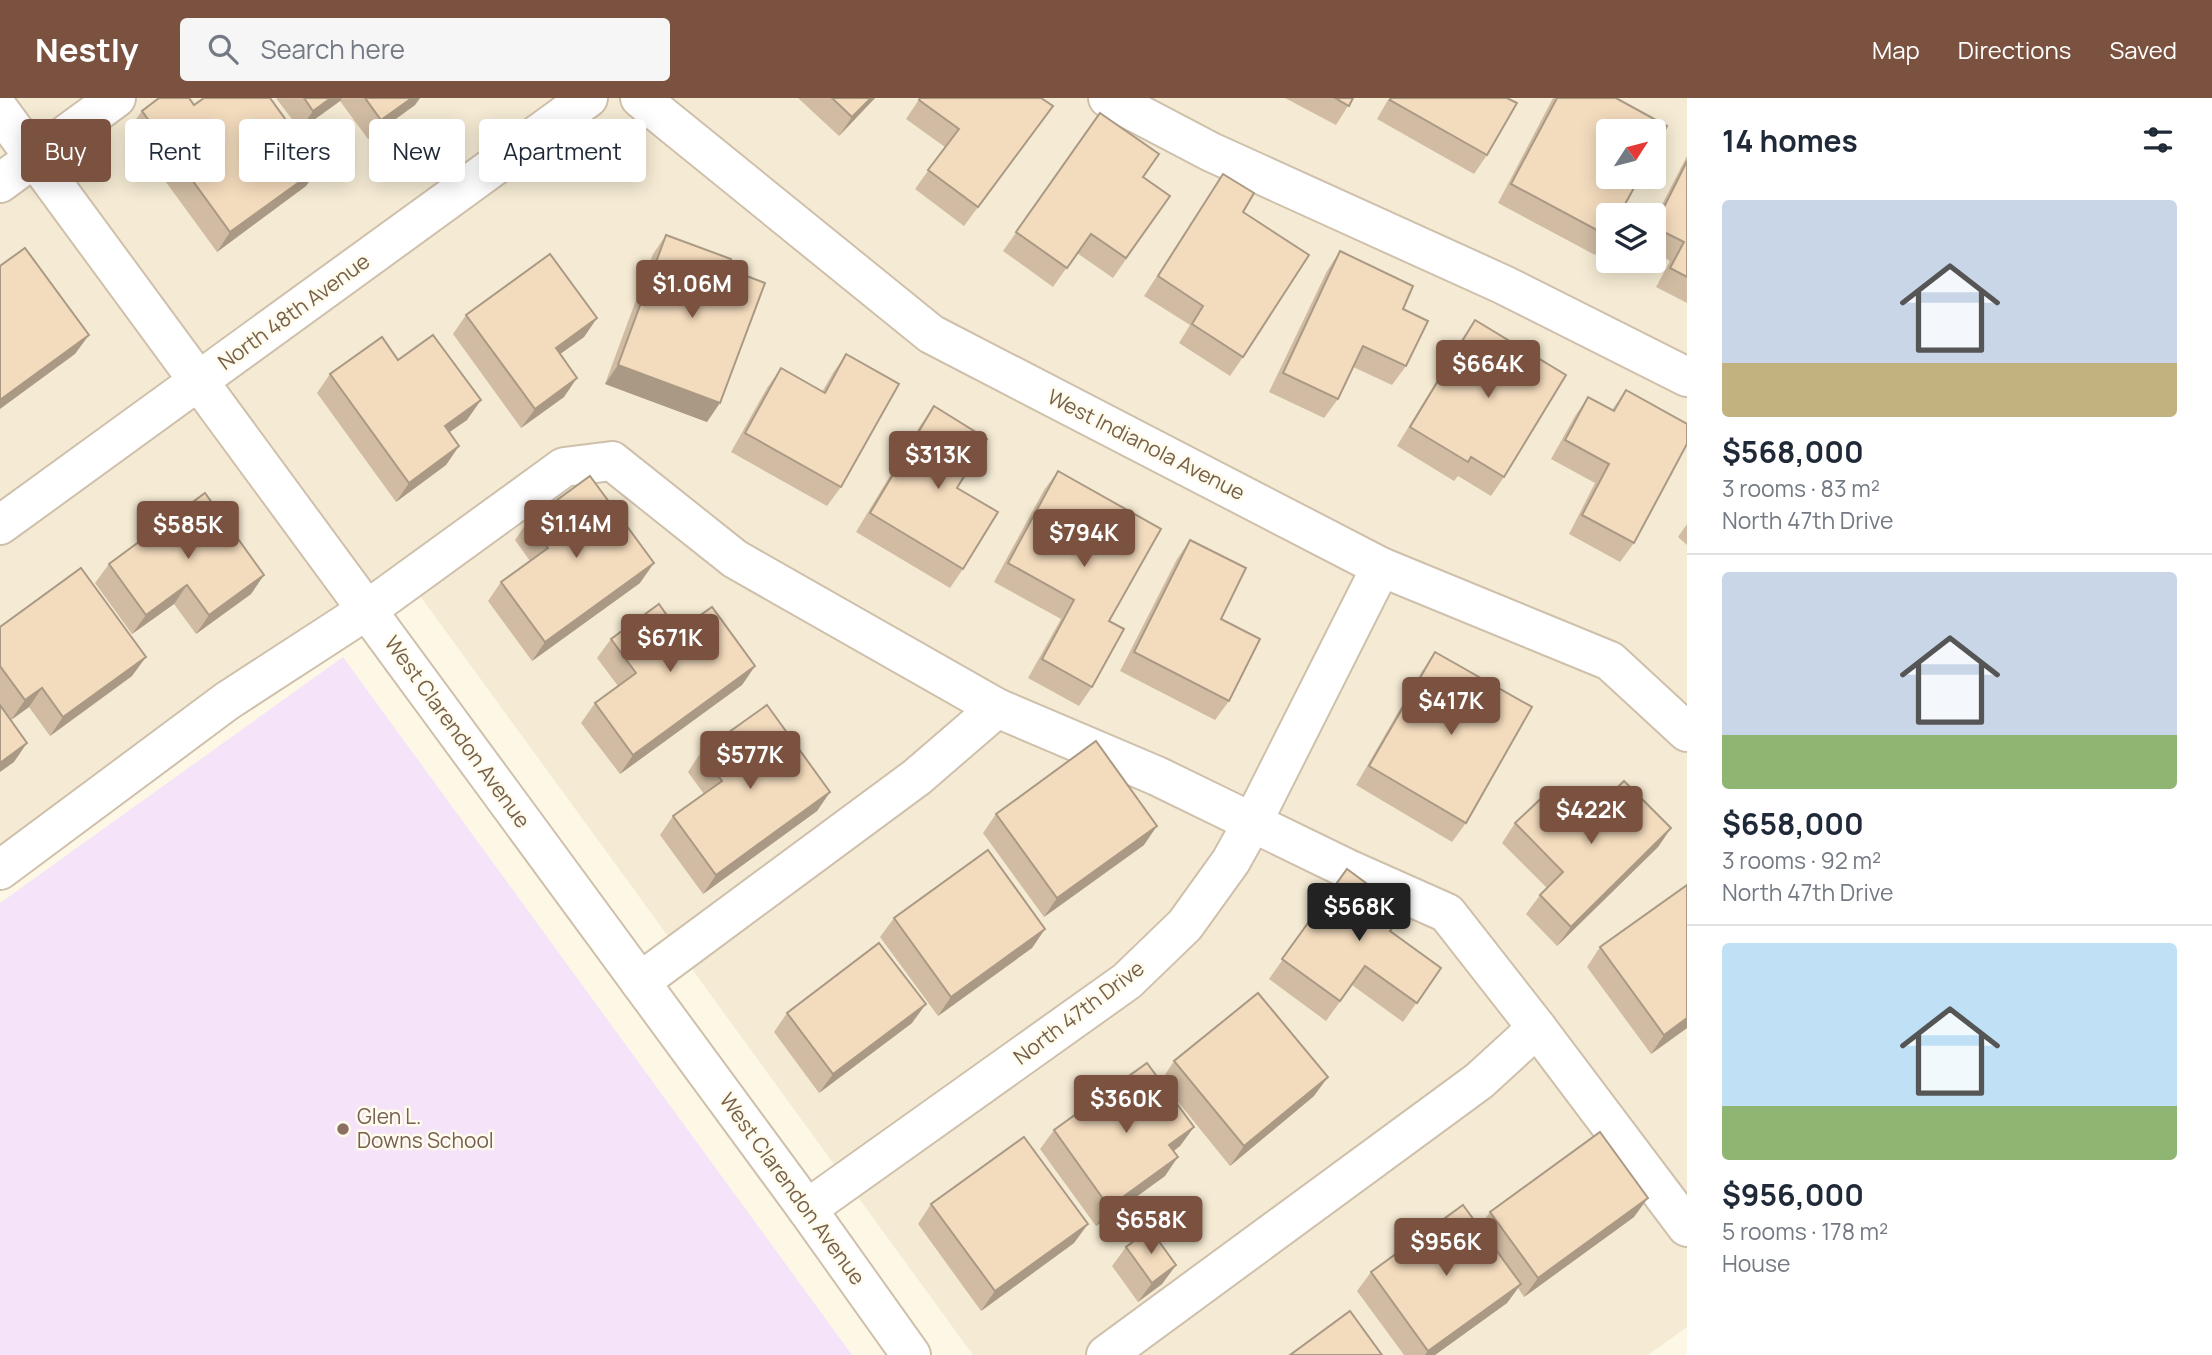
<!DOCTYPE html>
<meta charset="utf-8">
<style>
:root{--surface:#fff;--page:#f6f6f7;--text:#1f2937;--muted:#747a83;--line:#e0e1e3;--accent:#7a523f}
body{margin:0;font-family:Manrope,sans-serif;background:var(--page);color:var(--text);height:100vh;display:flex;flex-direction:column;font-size:26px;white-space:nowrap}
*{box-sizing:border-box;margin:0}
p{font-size:23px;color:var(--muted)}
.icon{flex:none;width:38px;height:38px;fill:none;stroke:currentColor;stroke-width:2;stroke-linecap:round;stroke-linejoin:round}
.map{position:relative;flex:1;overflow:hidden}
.drawer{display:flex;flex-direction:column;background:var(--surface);width:525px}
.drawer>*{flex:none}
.guide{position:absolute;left:21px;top:21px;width:665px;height:63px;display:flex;gap:14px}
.needle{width:46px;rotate:54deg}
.buttons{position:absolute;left:1596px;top:21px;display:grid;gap:14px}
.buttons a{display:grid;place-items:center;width:70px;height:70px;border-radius:7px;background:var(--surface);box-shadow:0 4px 18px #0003;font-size:35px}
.price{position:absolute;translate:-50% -60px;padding:0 16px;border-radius:7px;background:var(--accent);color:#fff;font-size:23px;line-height:46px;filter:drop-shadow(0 2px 4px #0008)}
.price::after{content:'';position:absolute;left:50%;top:42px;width:21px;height:16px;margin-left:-10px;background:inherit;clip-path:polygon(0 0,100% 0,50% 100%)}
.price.current{background:#222;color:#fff}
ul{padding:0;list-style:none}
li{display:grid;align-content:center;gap:14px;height:371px;padding:0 35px}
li+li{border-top:2px solid var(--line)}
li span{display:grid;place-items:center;height:217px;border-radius:7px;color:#555}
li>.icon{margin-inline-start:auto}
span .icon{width:126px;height:126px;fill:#fffc;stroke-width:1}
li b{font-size:30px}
h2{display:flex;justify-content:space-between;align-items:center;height:84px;padding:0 35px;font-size:30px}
.tag{padding:0 24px;border-radius:7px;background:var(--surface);box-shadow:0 4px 18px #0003;font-size:24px;line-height:63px}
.tag.current{background:var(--accent);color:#fff}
header{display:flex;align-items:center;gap:42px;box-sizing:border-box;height:98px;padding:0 35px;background:var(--accent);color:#fff}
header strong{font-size:33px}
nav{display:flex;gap:38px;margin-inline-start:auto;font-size:24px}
.search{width:490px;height:63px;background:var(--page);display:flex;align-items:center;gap:18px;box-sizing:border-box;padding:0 24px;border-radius:7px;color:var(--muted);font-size:26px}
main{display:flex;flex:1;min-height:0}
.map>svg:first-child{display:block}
.residential{fill:#f5ebd4;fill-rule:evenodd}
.education{fill:#f5e3f9}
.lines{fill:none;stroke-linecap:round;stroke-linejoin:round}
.minor-casing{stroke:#cfc0ac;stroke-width:42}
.minor{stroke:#fff;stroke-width:38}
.wall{fill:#d1bca3}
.shaded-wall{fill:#aa9984}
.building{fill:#f3dbbd;stroke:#aa9984;stroke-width:2}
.education-dot{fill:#8d6e63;stroke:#fffbed;stroke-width:2.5}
.labels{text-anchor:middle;stroke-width:5;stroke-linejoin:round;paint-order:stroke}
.street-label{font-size:21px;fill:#77614a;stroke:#fffbed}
.education-label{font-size:21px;fill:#785e54;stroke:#fffbed;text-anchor:start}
</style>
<header>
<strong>Nestly</strong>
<div class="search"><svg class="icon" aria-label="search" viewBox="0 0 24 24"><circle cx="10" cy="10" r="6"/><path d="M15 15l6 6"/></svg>Search here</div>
<nav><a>Map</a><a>Directions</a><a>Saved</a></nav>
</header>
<main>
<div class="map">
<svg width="1687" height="1257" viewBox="0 0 1687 1257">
<rect width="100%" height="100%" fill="#fdf8e6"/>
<path class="residential" d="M 0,0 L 1687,0 L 1687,1229 L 1648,1257 L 973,1257 L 396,465 L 0,753 ZM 1608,33 L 1654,33 L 1654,79 L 1608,79 ZM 1608,117 L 1654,117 L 1654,163 L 1608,163 Z"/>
<path class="education" d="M 343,559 L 852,1257 L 0,1257 L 0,805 Z"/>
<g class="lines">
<g class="minor-casing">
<g id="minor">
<path d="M 640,0 L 931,236 L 1381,469 L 1610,563 L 1687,634"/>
<path d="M 1108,0 L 1211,54 L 1504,187 L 1687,279"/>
<path d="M 0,13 L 807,1111 L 911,1257"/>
<path d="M 0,85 L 116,0"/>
<path d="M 0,427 L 588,0"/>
<path d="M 0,772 L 227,603 L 367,512 L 564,369 L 612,363 L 735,461 L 997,610 L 1157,678 L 1348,771 L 1447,815 L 1537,930 L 1687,1129"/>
<path d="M 640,884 L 917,679 L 997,610"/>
<path d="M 807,1111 L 1127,883 L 1185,827 L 1231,763 L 1252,725 L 1381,469"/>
<path d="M 1106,1257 L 1479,983 L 1537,930"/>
</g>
</g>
<use href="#minor" class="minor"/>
</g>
<g class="wall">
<path d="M 276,0 L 420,0 L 415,7 L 368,41 L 340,3 L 300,32 Z"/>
<path d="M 798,0 L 875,0 L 839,38 Z"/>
<path d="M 920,0 L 1053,8 L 964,128 L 915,91 L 945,49 L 906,21 Z"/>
<path d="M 1285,0 L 1353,0 L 1336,27 Z"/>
<path d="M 1389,0 L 1507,0 L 1487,57 L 1474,76 L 1377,21 Z"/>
<path d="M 1553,0 L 1616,0 L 1608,138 L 1595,157 L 1498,105 Z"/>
<path d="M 194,7 L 306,88 L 217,154 L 128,32 L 142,13 Z"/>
<path d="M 1100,15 L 1143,79 L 1170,98 L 1113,180 L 1077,155 L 1053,189 L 1003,153 Z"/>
<path d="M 1687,58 L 1687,205 L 1656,189 L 1670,163 L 1654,154 L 1654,122 Z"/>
<path d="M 1223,76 L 1243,114 L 1243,259 L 1230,278 L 1179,245 L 1190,227 L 1144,198 Z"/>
<path d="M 666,137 L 728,171 L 707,324 L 605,286 L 653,156 Z"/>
<path d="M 1340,153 L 1403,211 L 1406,268 L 1392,287 L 1353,269 L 1338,301 L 1324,320 L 1269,294 L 1327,173 Z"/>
<path d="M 466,217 L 597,220 L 584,239 L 560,256 L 564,299 L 521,330 L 453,236 Z"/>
<path d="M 1475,222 L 1504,379 L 1491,398 L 1458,378 L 1454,383 L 1397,348 L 1462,241 Z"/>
<path d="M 846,256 L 841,389 L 827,408 L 731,354 L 767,290 L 781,270 L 822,294 L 833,275 Z"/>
<path d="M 398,262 L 467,322 L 449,334 L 459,348 L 446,367 L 396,404 L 317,295 L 330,276 Z"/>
<path d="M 1626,292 L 1634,445 L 1620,464 L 1569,436 L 1595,385 L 1551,361 L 1575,318 L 1588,299 L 1612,312 Z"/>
<path d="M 934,308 L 957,390 L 963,471 L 950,490 L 856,434 L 920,328 Z"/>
<path d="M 1058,373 L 1109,523 L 1092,589 L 1079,608 L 1028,580 L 1061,521 L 994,484 L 1044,392 Z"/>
<path d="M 528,423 L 640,485 L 532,563 L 488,503 L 501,484 L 530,463 L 515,442 Z"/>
<path d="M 1687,426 L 1687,447 L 1678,439 Z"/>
<path d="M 1190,442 L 1229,603 L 1215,622 L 1120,573 L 1177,461 Z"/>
<path d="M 109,466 L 264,477 L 251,496 L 196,536 L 174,506 L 132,536 L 95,485 Z"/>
<path d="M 0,529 L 132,578 L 50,638 L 29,609 L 11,622 L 0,606 Z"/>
<path d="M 678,533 L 755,568 L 742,587 L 620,676 L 581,625 L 595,605 L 618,588 L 597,560 L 611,541 Z"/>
<path d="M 1435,554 L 1466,725 L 1452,744 L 1356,687 L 1422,573 Z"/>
<path d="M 701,654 L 830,694 L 817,713 L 703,796 L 660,737 L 673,718 L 704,696 L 688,674 Z"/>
<path d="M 996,716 L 1144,747 L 1044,819 L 983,735 Z"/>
<path d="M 1515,725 L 1581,725 L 1671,730 L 1658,749 L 1557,848 L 1526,816 L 1540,797 L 1547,790 L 1502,745 Z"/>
<path d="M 1347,771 L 1390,833 L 1441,870 L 1403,924 L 1352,887 L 1326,923 L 1269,881 Z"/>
<path d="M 1687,787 L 1687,930 L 1651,956 L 1587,869 L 1600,849 Z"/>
<path d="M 894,820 L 1045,831 L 1032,850 L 938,918 L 880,839 Z"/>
<path d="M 787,915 L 912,925 L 819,995 L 774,934 Z"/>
<path d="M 1174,963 L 1314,998 L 1230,1068 L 1161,983 Z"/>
<path d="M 1194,1029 L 1180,1048 L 1174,1053 L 1165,1078 L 1096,1128 L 1040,1051 L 1054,1032 Z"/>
<path d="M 931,1106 L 1074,1145 L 981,1213 L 918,1126 Z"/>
<path d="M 1490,1114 L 1634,1119 L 1524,1199 L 1518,1190 L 1507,1205 L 1435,1257 L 1404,1257 L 1357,1193 L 1371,1174 L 1479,1129 Z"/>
<path d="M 1126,1149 L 1176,1167 L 1162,1186 L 1138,1204 L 1112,1168 Z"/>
</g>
<g class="shaded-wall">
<path d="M 331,0 L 342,0 L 340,3 L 300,32 L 313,13 Z"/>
<path d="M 412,0 L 420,0 L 415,7 L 368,41 L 381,22 Z"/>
<path d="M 871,0 L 875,0 L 839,38 L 852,19 Z"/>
<path d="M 320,69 L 306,88 L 217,154 L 230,134 Z"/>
<path d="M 597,220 L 584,239 L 542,269 L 556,250 Z"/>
<path d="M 89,237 L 75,256 L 0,311 L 0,302 Z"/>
<path d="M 618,267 L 720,305 L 707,324 L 605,286 Z"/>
<path d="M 577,280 L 564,299 L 521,330 L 535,311 Z"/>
<path d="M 481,302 L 467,322 L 431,347 L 445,328 Z"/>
<path d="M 459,348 L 446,367 L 396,404 L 409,385 Z"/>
<path d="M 654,465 L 640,485 L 532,563 L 545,544 Z"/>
<path d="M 264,477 L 251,496 L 196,536 L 209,517 Z"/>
<path d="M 187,487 L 174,506 L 132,536 L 146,517 Z"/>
<path d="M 146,559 L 132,578 L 50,638 L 63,619 Z"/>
<path d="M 755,568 L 742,587 L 620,676 L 633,657 Z"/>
<path d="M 42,590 L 29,609 L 11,622 L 25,602 Z"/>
<path d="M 27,645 L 14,664 L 0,674 L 0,665 Z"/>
<path d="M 830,694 L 817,713 L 703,796 L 716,777 Z"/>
<path d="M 1157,728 L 1144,747 L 1044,819 L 1057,800 Z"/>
<path d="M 1671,730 L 1658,749 L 1557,848 L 1571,829 Z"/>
<path d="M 1045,831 L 1032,850 L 938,918 L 951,899 Z"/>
<path d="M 926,906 L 912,925 L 819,995 L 833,976 Z"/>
<path d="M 1687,920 L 1687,930 L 1651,956 L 1664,937 Z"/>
<path d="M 1328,979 L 1314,998 L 1230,1068 L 1244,1048 Z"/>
<path d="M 1194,1029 L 1180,1048 L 1156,1066 L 1169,1047 Z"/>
<path d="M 1178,1059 L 1165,1078 L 1096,1128 L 1109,1109 Z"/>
<path d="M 1648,1100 L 1634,1119 L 1524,1199 L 1538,1180 Z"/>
<path d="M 1088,1126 L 1074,1145 L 981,1213 L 995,1193 Z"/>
<path d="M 1176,1167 L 1162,1186 L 1138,1204 L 1152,1185 Z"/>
<path d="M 1521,1186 L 1507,1205 L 1435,1257 L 1425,1257 L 1428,1253 Z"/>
</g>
<g class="building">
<path d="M 159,0 L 189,0 L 194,7 L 204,0 L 270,0 L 320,69 L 230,134 L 142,13 Z"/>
<path d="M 304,0 L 331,0 L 313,13 Z"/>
<path d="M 365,0 L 412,0 L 381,22 Z"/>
<path d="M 832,0 L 871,0 L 852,19 Z"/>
<path d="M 920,0 L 1041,0 L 1053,8 L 978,109 L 928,72 L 959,31 L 919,2 Z"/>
<path d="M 1335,0 L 1353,0 L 1349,8 Z"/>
<path d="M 1391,0 L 1507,0 L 1517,5 L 1487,57 L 1390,2 Z"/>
<path d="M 1557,0 L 1616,0 L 1667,28 L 1654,53 L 1654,33 L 1608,33 L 1608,79 L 1640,79 L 1619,117 L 1608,117 L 1608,138 L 1511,86 Z"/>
<path d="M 1100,15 L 1159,56 L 1143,79 L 1170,98 L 1126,160 L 1091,136 L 1067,170 L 1016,134 Z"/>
<path d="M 1687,63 L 1687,179 L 1670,170 L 1684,144 L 1654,129 Z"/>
<path d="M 1223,76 L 1254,95 L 1243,114 L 1309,157 L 1243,259 L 1192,226 L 1203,208 L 1158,178 Z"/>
<path d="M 666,137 L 731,161 L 728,171 L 765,185 L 720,305 L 618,267 Z"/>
<path d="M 25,150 L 89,237 L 0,302 L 0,168 Z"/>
<path d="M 1340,153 L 1413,188 L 1403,211 L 1428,223 L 1406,268 L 1363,248 L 1338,301 L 1283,275 Z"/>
<path d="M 550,156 L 597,220 L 556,250 L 577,280 L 535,311 L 466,217 Z"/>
<path d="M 1475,222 L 1566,277 L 1504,379 L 1471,359 L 1468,364 L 1410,329 Z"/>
<path d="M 433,237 L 481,302 L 445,328 L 459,348 L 409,385 L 330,276 L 382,239 L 398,262 Z"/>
<path d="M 846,256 L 899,286 L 841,389 L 745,335 L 781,270 L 825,295 Z"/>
<path d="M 1626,292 L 1687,326 L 1687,346 L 1634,445 L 1582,417 L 1609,366 L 1565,342 L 1588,299 L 1614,313 Z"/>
<path d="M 934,308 L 987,341 L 957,390 L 998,414 L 963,471 L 870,415 Z"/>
<path d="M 1058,373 L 1161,431 L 1109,523 L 1124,531 L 1092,589 L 1042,561 L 1074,502 L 1008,465 Z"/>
<path d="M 590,378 L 654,465 L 545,544 L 501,484 L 548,450 L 528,423 Z"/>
<path d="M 205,395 L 264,477 L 209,517 L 187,487 L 146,517 L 109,466 Z"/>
<path d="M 1190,442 L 1246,470 L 1221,521 L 1260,541 L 1229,603 L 1134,554 Z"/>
<path d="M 81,470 L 146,559 L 63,619 L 42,590 L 25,602 L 0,568 L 0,529 Z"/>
<path d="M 659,506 L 678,533 L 712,509 L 755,568 L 633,657 L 595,605 L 636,575 L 611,541 Z"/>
<path d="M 1435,554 L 1532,609 L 1466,725 L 1369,668 Z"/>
<path d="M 0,607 L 27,645 L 0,665 Z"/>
<path d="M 767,607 L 830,694 L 716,777 L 673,718 L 722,683 L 701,654 Z"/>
<path d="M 1096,643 L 1157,728 L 1057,800 L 996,716 Z"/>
<path d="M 1624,683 L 1671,730 L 1571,829 L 1540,797 L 1563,774 L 1515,725 L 1550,692 L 1581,725 Z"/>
<path d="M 988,752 L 1045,831 L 951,899 L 894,820 Z"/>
<path d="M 1347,771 L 1404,813 L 1390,833 L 1441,870 L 1417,905 L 1365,868 L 1340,903 L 1282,861 Z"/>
<path d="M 1687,787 L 1687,920 L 1664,937 L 1600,849 Z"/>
<path d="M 879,845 L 926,906 L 833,976 L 787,915 Z"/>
<path d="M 1258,895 L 1328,979 L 1244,1048 L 1174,963 Z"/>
<path d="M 1147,965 L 1194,1029 L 1169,1047 L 1178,1059 L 1109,1109 L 1054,1032 Z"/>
<path d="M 1600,1034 L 1648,1100 L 1538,1180 L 1490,1114 Z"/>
<path d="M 1024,1039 L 1088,1126 L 995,1193 L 931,1106 Z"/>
<path d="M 1463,1107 L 1521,1186 L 1428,1253 L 1371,1174 Z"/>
<path d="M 1150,1131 L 1176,1167 L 1152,1185 L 1126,1149 Z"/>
<path d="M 1350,1213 L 1382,1257 L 1290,1257 Z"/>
</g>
<circle class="education-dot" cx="343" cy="1031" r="7"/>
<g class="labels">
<g class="street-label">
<text transform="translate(294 214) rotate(-36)" y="7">North 48th Avenue</text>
<text transform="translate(1146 347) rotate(27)" y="7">West Indianola Avenue</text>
<text transform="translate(457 634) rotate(54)" y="7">West Clarendon Avenue</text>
<text transform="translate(1079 915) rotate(-37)" y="7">North 47th Drive</text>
<text transform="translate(792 1091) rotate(54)" y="7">West Clarendon Avenue</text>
</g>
<g class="education-label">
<text x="357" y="1026">Glen L.<tspan x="357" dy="24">Downs School</tspan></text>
</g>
</g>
</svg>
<div class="buttons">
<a><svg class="needle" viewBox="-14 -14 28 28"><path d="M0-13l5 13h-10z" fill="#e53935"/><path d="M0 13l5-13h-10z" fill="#747a83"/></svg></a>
<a><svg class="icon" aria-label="layers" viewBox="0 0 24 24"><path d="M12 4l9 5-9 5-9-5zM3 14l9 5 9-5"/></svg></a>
</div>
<b class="price" style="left:692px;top:222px">$1.06M</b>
<b class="price" style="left:1488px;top:302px">$664K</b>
<b class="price" style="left:938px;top:393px">$313K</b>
<b class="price" style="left:576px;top:462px">$1.14M</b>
<b class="price" style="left:188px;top:463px">$585K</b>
<b class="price" style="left:1084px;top:471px">$794K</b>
<b class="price" style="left:670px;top:576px">$671K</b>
<b class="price" style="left:1451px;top:639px">$417K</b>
<b class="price" style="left:750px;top:693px">$577K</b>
<b class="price" style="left:1591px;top:748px">$422K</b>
<b class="price current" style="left:1359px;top:845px">$568K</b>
<b class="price" style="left:1126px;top:1037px">$360K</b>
<b class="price" style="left:1151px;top:1158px">$658K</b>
<b class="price" style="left:1446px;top:1180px">$956K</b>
<div class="guide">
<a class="tag current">Buy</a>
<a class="tag">Rent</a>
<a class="tag">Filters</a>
<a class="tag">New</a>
<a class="tag">Apartment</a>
</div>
</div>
<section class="drawer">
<h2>14 homes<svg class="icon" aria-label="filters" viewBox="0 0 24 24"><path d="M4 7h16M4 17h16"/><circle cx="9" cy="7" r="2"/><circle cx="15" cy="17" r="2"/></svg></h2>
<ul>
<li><span style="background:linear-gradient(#c9d6e8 75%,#c2b280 0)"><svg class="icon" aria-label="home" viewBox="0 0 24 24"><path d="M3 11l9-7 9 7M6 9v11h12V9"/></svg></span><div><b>$568,000</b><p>3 rooms · 83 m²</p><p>North 47th Drive</p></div></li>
<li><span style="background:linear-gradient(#c9d6e8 75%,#8fb573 0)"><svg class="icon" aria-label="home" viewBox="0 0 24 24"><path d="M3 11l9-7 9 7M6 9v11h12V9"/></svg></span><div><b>$658,000</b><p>3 rooms · 92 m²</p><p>North 47th Drive</p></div></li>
<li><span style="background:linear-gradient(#bfe0f5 75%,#8fb573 0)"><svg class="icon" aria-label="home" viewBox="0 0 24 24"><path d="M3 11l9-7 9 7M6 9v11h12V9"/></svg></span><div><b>$956,000</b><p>5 rooms · 178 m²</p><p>House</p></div></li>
</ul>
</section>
</main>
